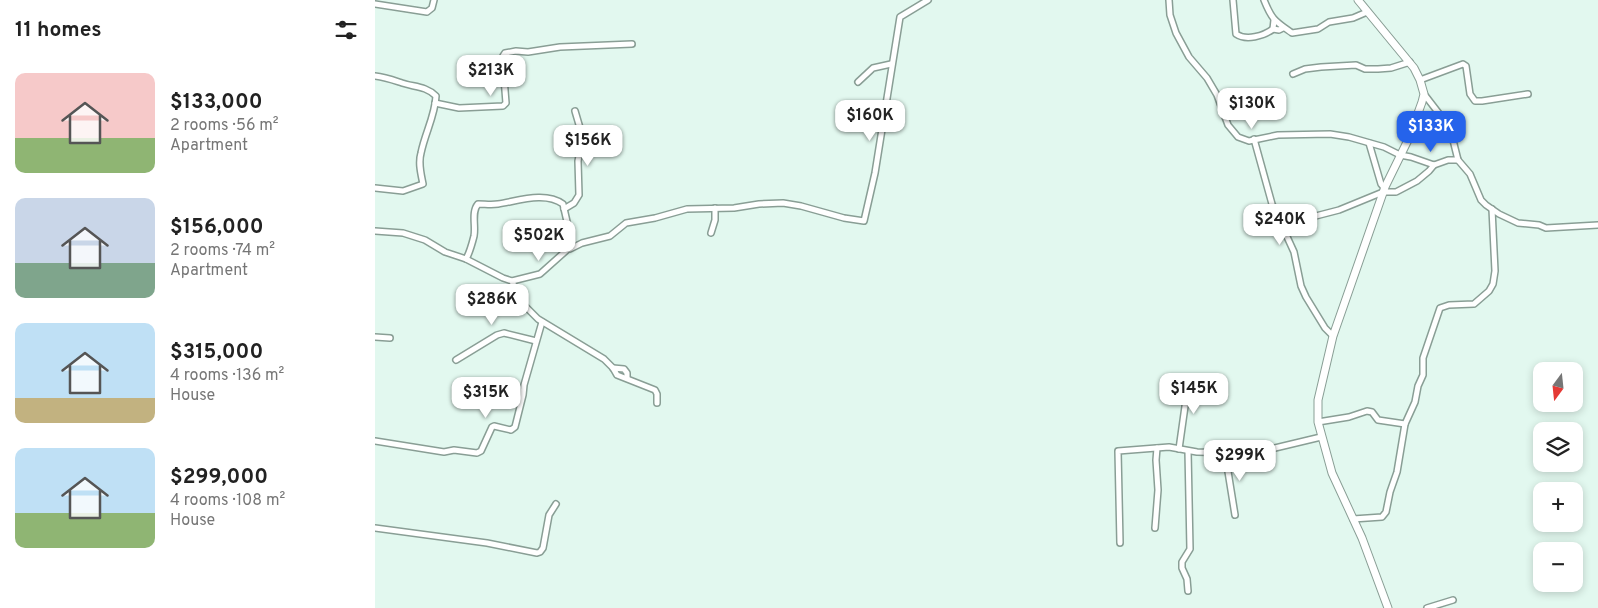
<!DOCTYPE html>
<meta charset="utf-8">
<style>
:root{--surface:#fff;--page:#f2f2f2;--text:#222;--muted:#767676;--accent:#2563eb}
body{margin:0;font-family:Overpass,sans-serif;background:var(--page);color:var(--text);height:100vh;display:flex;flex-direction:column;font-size:19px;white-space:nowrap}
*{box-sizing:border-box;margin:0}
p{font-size:16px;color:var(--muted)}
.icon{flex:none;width:28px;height:28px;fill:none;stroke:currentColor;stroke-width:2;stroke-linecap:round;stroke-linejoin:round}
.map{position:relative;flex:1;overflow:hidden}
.sheet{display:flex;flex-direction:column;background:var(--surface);width:375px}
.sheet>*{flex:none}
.needle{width:32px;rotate:195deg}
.controls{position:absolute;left:1158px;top:362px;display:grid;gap:10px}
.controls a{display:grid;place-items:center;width:50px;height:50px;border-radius:10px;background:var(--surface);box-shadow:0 2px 8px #0003;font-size:25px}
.price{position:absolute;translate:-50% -42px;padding:0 11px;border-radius:10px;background:#fff;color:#222;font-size:16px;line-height:32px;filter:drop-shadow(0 1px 2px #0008)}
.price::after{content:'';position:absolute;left:50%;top:30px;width:15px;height:11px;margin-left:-8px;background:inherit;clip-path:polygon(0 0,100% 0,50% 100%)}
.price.active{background:var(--accent);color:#fff}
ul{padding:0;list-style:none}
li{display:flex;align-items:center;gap:15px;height:125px;padding:0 15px}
li span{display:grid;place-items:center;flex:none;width:140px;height:100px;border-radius:10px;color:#555}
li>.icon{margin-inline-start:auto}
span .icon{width:60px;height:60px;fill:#fffc;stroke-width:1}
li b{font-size:21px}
h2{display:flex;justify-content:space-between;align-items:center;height:60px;padding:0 15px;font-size:21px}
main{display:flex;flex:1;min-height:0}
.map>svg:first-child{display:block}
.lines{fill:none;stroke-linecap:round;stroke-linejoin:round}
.street-casing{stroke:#899e95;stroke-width:8}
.secondary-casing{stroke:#899e95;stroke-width:9}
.street{stroke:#fff;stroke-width:5}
.secondary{stroke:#fff;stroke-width:7}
</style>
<main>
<section class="sheet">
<h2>11 homes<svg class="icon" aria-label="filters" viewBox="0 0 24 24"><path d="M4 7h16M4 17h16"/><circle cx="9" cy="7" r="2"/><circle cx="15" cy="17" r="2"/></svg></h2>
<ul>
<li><span style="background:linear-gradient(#f6c9c9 65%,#8fb573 0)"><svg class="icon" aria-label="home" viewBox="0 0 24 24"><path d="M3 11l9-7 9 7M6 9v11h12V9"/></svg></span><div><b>$133,000</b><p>2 rooms · 56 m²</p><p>Apartment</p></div></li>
<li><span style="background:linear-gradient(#c9d6e8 65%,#7fa58c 0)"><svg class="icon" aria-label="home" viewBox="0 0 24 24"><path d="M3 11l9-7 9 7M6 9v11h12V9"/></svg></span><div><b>$156,000</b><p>2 rooms · 74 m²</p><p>Apartment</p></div></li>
<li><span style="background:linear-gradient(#bfe0f5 75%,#c2b280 0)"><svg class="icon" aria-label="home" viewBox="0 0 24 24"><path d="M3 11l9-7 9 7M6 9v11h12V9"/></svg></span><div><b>$315,000</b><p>4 rooms · 136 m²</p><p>House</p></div></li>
<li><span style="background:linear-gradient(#bfe0f5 65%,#8fb573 0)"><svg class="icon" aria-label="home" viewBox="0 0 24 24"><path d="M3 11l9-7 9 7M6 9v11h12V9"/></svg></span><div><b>$299,000</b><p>4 rooms · 108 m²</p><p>House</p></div></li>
</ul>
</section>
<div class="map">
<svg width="1223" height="608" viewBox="0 0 1223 608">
<rect width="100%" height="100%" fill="#e2f8ef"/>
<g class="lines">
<g class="street-casing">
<g id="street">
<path d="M 794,0 L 795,15 L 801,33 L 814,57 L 832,78 L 842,95 L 853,125 L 863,137 L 874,141 L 903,135 L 955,134 L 974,137 L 1009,147 L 1025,155 L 1036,157 L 1059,165 L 1073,160 L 1083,160"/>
<path d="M 858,0 L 861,34 C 871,41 889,36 898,29"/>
<path d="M 889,0 C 897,20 900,21 917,33 L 943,29 L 954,22 L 978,18 L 992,12"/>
<path d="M 0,4 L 52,12 L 57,8 L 59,0"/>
<path d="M 899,20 L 898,29 L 904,30 L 908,28"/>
<path d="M 918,74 L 930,69 L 946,67 L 981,65 L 990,69 L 1003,69 L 1016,68 L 1035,62"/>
<path d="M 0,76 C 10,77 18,80 27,83 C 39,87 51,86 61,96 C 60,116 50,133 46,153 C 43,163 46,174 48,184 L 28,191 L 0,188"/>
<path d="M 1045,80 L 1088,64 L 1091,66 L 1095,94 L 1100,101 L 1107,101 L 1153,94"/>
<path d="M 483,82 L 498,68 L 516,64"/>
<path d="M 1049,94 L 1069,120 L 1077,136 L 1083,160 L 1095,174 L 1106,200 L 1111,205 L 1124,214 L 1143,223 L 1164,225 L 1171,228 L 1223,225"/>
<path d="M 60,103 L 84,108 L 128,106 L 131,103 L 128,65 L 128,56 L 130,53 L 141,51 L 153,52 L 185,47 L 257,44"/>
<path d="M 879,139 L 897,204 L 919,252 L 926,286 L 931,297 L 950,328 L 958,336"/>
<path d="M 994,143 L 1006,184 L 1010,189"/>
<path d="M 189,209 L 199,203 L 204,195 L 203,161 L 206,146 L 205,128 L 200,111"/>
<path d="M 906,225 L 964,210 L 1008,192 L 1021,192 L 1042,181 L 1054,171 L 1059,165"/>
<path d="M 0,231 L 28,233 L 50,240 L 70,252 L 91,259 C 95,252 97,244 99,236 C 101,226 96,212 103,204 C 110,204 116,205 123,204 C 143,201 170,191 188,204 L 193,226 L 191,241 L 193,249 L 195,249 L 207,243 L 235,236 L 251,223 L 280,218 L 312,209 L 359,208 L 384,204 L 408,203 L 426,206 L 469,218 L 489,221 L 500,173 L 525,17 L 553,0"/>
<path d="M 336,233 L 340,220 L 340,208"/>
<path d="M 91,259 L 128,278 L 137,281 L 145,301 L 163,319 L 229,359 L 238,368 L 242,375 L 280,390 L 282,394 L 282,403"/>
<path d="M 137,281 L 165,274 L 193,249"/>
<path d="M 0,337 L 15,338"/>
<path d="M 81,360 L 122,335 L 129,333 L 161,341"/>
<path d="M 238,368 L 249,369 L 252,373 L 252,378"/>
<path d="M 943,422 L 974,417 L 992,411 L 997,412 L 1003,420 L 1030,424 L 1040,402 L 1043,386 L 1048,375 L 1048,358 L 1065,308 L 1074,305 L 1099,304 L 1114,291 L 1118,284 L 1120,271 L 1117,209"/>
<path d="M 0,441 L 69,452 L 79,450 L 102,453 L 106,451 L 117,427 L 119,426 L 136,430 L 140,427 L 148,395 L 149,385 L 167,322"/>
<path d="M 804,449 L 814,378"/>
<path d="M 850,453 L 860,515"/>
<path d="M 978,519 L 1007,517 L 1011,512 L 1015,492 L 1022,472 L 1030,424"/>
<path d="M 0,528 L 112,543 L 162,553 L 165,552 L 168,548 L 174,515 L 181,504"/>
<path d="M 780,528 L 783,490 L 781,460 L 782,448"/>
<path d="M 745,543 L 743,451 L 794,447 L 822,452 L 859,453 L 900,448 L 946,437"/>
<path d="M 813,591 L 812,579 L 807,568 L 807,562 L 815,549 L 813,451"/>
<path d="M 1052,608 L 1078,600"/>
</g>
</g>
<g class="secondary-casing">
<path id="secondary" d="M 983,0 L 1039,68 L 1045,80 L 1049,94 L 1047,102 L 1034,138 L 1010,187 L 958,336 L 943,400 L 943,422 L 957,473 L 987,538 L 1013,608"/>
</g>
<use href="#street" class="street"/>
<use href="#secondary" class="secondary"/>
</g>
</svg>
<div class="controls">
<a><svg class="needle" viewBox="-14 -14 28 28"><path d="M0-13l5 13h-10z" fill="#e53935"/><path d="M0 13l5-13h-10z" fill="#767676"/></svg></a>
<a><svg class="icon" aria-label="layers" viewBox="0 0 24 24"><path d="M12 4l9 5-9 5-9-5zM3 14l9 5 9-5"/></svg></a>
<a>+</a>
<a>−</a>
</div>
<b class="price" style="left:116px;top:97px">$213K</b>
<b class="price" style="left:877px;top:130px">$130K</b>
<b class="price" style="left:495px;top:142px">$160K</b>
<b class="price active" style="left:1056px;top:153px">$133K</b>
<b class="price" style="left:213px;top:167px">$156K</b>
<b class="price" style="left:905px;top:246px">$240K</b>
<b class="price" style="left:164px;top:262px">$502K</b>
<b class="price" style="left:117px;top:326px">$286K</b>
<b class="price" style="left:819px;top:415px">$145K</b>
<b class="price" style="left:111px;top:419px">$315K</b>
<b class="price" style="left:865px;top:482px">$299K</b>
</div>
</main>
